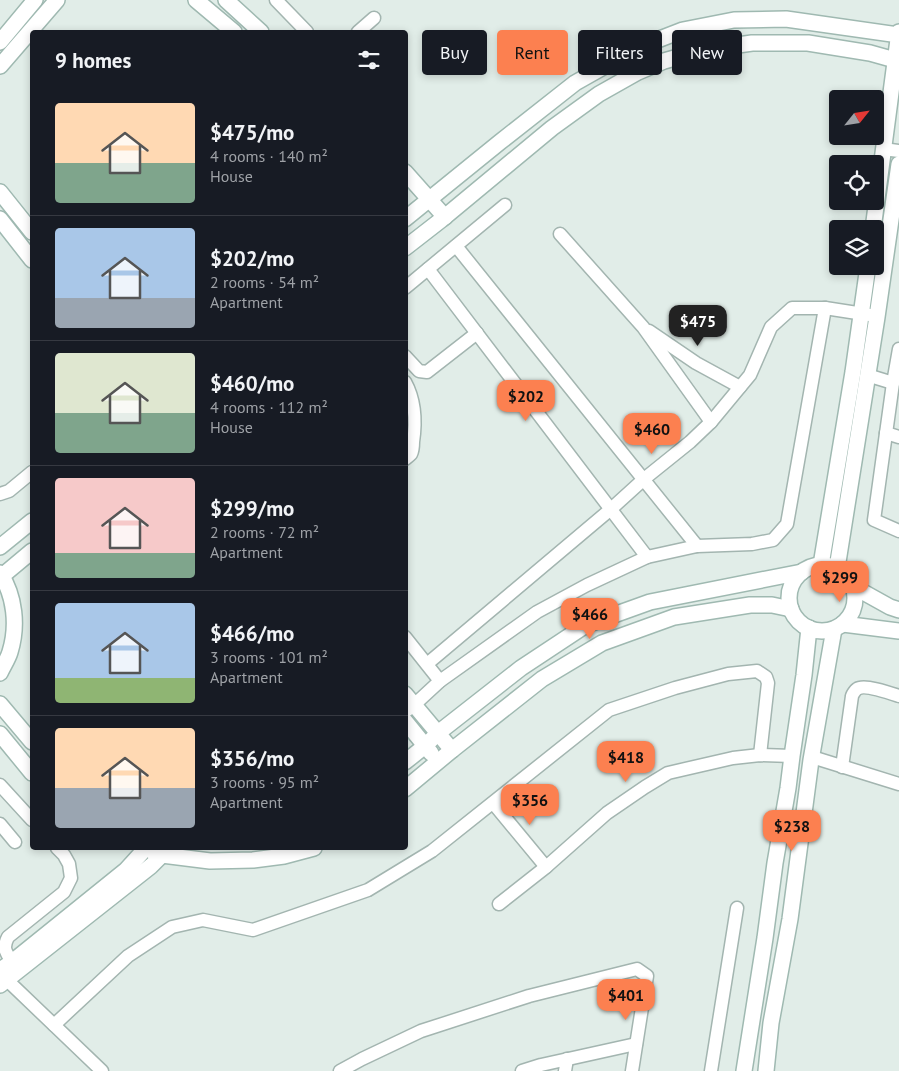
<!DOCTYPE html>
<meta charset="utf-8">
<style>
:root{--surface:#171b24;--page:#242831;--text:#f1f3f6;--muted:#9ea1a6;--line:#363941;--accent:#fc8050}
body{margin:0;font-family:"PT Sans",sans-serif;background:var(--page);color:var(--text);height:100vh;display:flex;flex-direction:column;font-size:19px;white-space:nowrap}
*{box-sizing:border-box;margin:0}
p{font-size:16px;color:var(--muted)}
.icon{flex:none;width:28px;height:28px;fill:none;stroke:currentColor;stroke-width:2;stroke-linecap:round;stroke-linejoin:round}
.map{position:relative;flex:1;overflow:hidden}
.drawer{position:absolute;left:30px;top:30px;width:378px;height:820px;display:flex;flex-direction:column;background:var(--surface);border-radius:5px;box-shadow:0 2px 8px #0003}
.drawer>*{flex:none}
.top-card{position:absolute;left:422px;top:30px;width:401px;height:45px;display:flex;gap:10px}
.needle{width:32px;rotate:60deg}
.tools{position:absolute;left:829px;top:90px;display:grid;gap:10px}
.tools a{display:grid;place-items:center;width:55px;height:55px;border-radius:5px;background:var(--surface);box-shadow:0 2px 8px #0003;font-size:25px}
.price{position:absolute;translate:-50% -42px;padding:0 11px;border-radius:10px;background:var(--accent);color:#111;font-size:16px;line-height:32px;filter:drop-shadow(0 1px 2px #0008)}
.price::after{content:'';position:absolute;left:50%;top:30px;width:15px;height:11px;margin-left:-8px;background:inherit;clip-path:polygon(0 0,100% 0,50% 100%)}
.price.on{background:#222;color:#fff}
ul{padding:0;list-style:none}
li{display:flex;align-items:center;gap:15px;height:125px;padding:0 25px}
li+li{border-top:1px solid var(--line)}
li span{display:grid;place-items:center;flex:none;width:140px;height:100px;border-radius:5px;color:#555}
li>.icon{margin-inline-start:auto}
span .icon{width:60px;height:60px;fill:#fffc;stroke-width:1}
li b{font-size:21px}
h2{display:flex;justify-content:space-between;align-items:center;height:60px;padding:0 25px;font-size:21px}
.pill{padding:0 18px;border-radius:5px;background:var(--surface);box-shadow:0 2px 8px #0003;font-size:18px;line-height:45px}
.pill.on{background:var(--accent);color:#111}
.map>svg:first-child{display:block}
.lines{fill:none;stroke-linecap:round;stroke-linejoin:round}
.street-casing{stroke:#a3b5b0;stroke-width:15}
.secondary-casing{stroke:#9fb9b1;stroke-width:18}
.street{stroke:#fff;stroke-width:12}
.secondary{stroke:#fff;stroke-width:15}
</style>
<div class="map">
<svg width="899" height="1071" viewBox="0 0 899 1071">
<rect width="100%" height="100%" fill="#e1ede8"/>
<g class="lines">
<g class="street-casing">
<g id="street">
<path d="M 276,0 L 307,32"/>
<path d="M 358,32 L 374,18"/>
<path d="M 883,149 L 899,151"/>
<path d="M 560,234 L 643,327 L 711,422"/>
<path d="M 456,246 L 697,546"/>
<path d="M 428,269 L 647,557"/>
<path d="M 405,288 L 505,205"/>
<path d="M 649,331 L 696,363 L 740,387"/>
<path d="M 899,349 L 893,383 L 874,520 L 899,531"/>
<path d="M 405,356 L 419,371 L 427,372 L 477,333"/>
<path d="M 867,375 L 893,383"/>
<path d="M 405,382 C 415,400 416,422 413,442 C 413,446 413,450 411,454 C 409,456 407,458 405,459"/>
<path d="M 886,433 L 899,437"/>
<path d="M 0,494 L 9,491 L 32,472"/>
<path d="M 405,637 L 440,681"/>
<path d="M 427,664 L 611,509 L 644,479 L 690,442 L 711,422 L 750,375 L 771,327 L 792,308 L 825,308 L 870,315"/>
<path d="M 405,712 L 414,705 L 440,681 L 537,612 L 587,585 L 647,557 L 697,546 L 752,544 L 773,540 L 787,524 L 825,308"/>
<path d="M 812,757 L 899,784"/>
<path d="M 842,767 L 852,696 C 852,695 856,689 857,689 C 864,684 890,693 899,696"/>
<path d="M 0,785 L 32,820"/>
<path d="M 493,803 L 546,867"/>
<path d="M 0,824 L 15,842"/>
<path d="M 499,904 L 546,867 L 607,813 L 645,787 L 668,773 L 733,758 L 760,755 L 792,756"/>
<path d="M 12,962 C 6,952 2,949 8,937 L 64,892 L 71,878 L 69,864 L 64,855 L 57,848"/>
<path d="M 7,980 L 102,1071"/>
<path d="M 54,1025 L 128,956 L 172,927 L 203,920 L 253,930 L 368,890 L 432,851 L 609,710 L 675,688 L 728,674 L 757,671 L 766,677 L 768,683 L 760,755"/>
<path d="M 340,1071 L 362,1059 L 421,1031 L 529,996 L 637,969 L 647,976 L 632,1071"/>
<path d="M 522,1071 L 541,1065 L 636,1044"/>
<path d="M 565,1071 L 567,1059"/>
<path d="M 711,1071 L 737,908"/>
</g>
</g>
<g class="secondary-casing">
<g id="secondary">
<path d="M 196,0 L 234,32"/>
<path d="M 226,0 L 261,32"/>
<path d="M 0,42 L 35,0"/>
<path d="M 0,66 L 57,0"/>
<path d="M 405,172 L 445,217"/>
<path d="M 0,192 L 32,232"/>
<path d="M 0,219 L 32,260"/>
<path d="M 405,219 L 500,142 L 575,83 L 614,61 L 647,44 L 683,30 L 734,20 L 786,19 L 899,35"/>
<path d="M 873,229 L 899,32"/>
<path d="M 405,248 L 441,220 L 552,128 L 599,94 L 638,72 L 664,61 L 703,50 L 752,43 L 808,43 L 870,53 L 895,60"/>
<path d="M 0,547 L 32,521"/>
<circle cx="822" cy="598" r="33"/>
<path d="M 821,565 L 853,372 L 868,266"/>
<path d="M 837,568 L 877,317 L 899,164"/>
<path d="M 0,573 C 15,596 18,626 10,652 C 8,659 3,666 0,673"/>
<path d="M 2,576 L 32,551"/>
<path d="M 854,587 L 890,607 L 899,610"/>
<path d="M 843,624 L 899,631"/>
<path d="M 405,694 L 452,750"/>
<path d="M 0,704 L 32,742"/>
<path d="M 405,721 L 431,753"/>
<path d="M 0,734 L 32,773"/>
<path d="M 405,762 L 425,746 L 438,733 L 521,668 L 586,625 L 650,602 L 802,572"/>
<path d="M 405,789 L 452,750 L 542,679 L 602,643 L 674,617 L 750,605 L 772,605 L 791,609"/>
<path d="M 153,852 L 162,855 L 210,861 L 253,860 L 284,856 L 314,848"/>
<path d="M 0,970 L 12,962 L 126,870 L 146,848"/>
<path d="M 0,985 L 151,866 L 162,855 L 165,848"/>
<path d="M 744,1071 L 765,938 L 775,863 L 788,788 L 792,756 L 804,675 L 809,628"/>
<path d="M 766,1071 L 771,1023 L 790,919 L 811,760 L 834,629"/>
</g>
</g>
<use href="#street" class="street"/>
<use href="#secondary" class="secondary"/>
</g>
</svg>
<div class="tools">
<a><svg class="needle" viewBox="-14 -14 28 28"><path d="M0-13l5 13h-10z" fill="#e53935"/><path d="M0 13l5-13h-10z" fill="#9ea1a6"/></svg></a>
<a><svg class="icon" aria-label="locate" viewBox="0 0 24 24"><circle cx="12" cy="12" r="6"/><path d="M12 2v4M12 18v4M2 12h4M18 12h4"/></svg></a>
<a><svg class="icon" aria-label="layers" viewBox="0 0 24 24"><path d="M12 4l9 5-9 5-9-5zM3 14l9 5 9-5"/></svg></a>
</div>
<b class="price on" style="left:698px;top:347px">$475</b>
<b class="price" style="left:526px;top:422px">$202</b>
<b class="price" style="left:652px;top:455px">$460</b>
<b class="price" style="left:840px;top:603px">$299</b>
<b class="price" style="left:590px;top:640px">$466</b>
<b class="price" style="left:626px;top:783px">$418</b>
<b class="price" style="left:530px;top:826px">$356</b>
<b class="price" style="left:792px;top:852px">$238</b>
<b class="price" style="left:626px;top:1021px">$401</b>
<div class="top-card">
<a class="pill">Buy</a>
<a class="pill on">Rent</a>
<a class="pill">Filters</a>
<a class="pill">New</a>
</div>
<section class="drawer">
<h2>9 homes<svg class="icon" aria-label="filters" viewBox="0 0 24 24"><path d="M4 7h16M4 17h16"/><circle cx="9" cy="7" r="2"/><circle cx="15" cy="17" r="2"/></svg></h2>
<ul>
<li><span style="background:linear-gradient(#ffd9b3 60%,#7fa58c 0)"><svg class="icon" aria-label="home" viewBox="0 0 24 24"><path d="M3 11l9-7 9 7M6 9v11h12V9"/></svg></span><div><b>$475/mo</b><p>4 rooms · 140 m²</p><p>House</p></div></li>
<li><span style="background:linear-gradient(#a9c7e8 70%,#9aa5b1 0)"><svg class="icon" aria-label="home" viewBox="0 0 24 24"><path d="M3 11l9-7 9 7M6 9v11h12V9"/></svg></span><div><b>$202/mo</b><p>2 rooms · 54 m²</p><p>Apartment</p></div></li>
<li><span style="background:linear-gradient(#dfe7d0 60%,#7fa58c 0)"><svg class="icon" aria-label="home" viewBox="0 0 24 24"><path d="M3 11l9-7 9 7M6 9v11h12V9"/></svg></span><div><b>$460/mo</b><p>4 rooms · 112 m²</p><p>House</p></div></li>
<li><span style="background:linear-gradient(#f6c9c9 75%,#7fa58c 0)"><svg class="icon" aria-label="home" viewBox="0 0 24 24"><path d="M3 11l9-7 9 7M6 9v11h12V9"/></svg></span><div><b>$299/mo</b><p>2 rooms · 72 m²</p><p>Apartment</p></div></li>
<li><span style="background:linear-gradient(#a9c7e8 75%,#8fb573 0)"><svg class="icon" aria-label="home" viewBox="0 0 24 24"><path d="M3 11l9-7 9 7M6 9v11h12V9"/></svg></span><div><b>$466/mo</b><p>3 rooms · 101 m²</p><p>Apartment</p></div></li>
<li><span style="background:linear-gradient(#ffd9b3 60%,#9aa5b1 0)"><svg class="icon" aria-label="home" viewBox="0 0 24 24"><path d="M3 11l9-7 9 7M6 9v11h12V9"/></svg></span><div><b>$356/mo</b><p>3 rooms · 95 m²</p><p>Apartment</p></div></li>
</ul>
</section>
</div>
